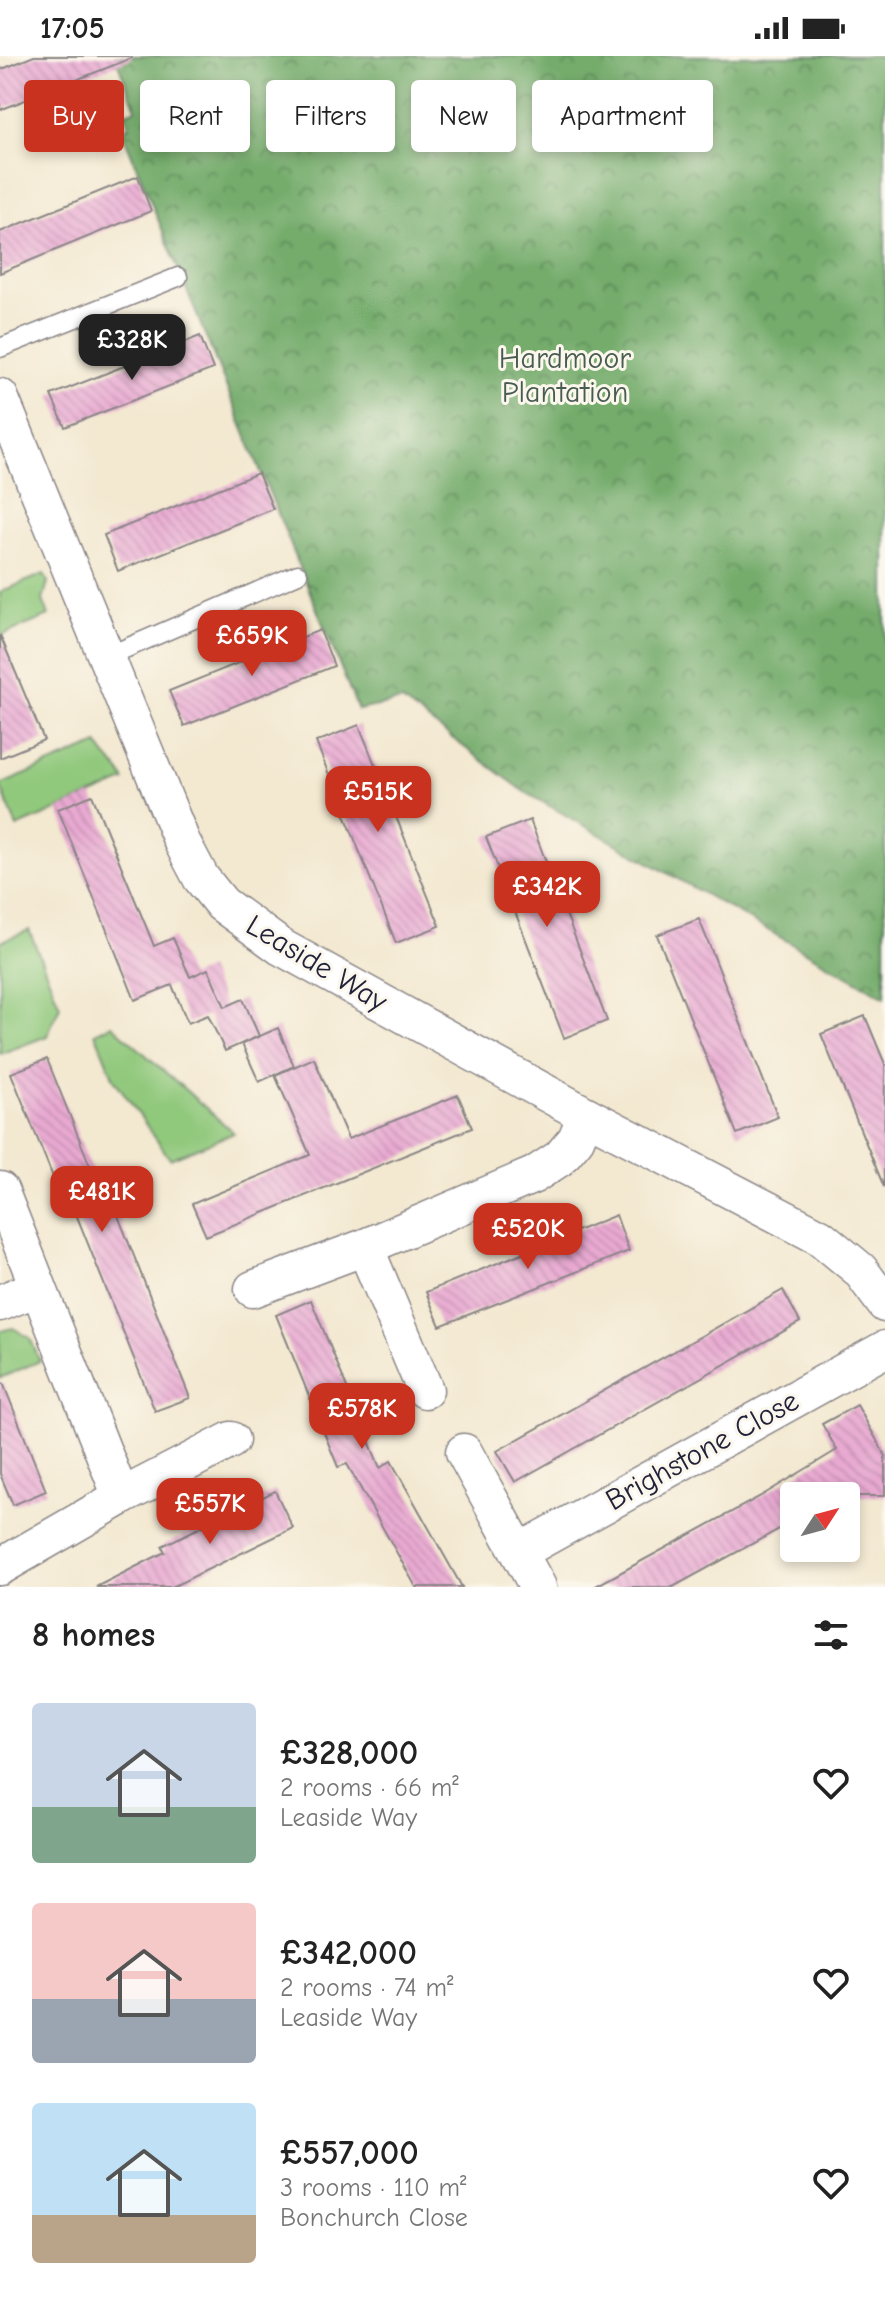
<!DOCTYPE html>
<meta charset="utf-8">
<style>
:root{--surface:#fff;--page:#f6f6f6;--text:#222;--muted:#767676;--accent:#c8321e}
body{margin:0;font-family:"Comic Neue",sans-serif;background:var(--page);color:var(--text);height:100vh;display:flex;flex-direction:column;font-size:30px;white-space:nowrap}
*{box-sizing:border-box;margin:0}
p{font-size:26px;color:var(--muted)}
.icon{flex:none;width:44px;height:44px;fill:none;stroke:currentColor;stroke-width:2;stroke-linecap:round;stroke-linejoin:round}
.map{position:relative;height:1531px;overflow:hidden}
.sheet{display:flex;flex-direction:column;background:var(--surface);flex:1}
.sheet>*{flex:none}
.guide{position:absolute;left:24px;top:24px;width:838px;height:72px;display:flex;gap:16px}
.needle{width:52px;rotate:54deg}
.buttons{position:absolute;left:780px;top:1426px;display:grid;gap:16px}
.buttons a{display:grid;place-items:center;width:80px;height:80px;border-radius:8px;background:var(--surface);box-shadow:0 4px 12px #0003;font-size:40px}
.price{position:absolute;translate:-50% -68px;padding:0 18px;border-radius:16px;background:var(--accent);color:#fff;font-size:26px;line-height:52px;filter:drop-shadow(0 2px 4px #0008)}
.price::after{content:'';position:absolute;left:50%;top:48px;width:24px;height:18px;margin-left:-12px;background:inherit;clip-path:polygon(0 0,100% 0,50% 100%)}
.price.current{background:#222;color:#fff}
ul{padding:0;list-style:none}
li{display:flex;align-items:center;gap:24px;height:200px;padding:0 32px}
li span{display:grid;place-items:center;flex:none;width:224px;height:160px;border-radius:8px;color:#555}
li>.icon{margin-inline-start:auto}
span .icon{width:96px;height:96px;fill:#fffc;stroke-width:1}
li b{font-size:34px}
h2{display:flex;justify-content:space-between;align-items:center;height:96px;padding:0 32px;font-size:34px}
.tag{padding:0 28px;border-radius:8px;background:var(--surface);box-shadow:0 4px 12px #0003;font-size:28px;line-height:72px}
.tag.current{background:var(--accent);color:#fff}
.status{display:flex;justify-content:space-between;align-items:center;height:56px;padding:0 40px;background:var(--surface);direction:ltr}
.status svg{height:22px;fill:currentColor}
.map>svg:first-child{display:block}
.green{fill:#90c87c;stroke:#59755c;stroke-width:2}
.forest{fill:url(#forest-crowns);stroke:#4b6754;stroke-width:2}
.building{fill:url(#building-back-hatch)}
.lines{fill:none;stroke-linecap:round;stroke-linejoin:round}
.lane-casing{stroke:#8a8586;stroke-width:21}
.street-casing{stroke:#8a8586;stroke-width:39}
.lane{stroke:#fff;stroke-width:18}
.street{stroke:#fff;stroke-width:36}
.labels{text-anchor:middle;stroke-width:6;stroke-linejoin:round;paint-order:stroke}
.park-label{font-size:30px;fill:#485c52;stroke:#fbf7ec}
.street-label{font-size:30px;fill:#22223b;stroke:#fbf7ec}
</style>
<div class="status"><b>17:05</b><svg viewBox="0 0 49 12"><path d="M0 12V9h3v3zM5 12V6h3v6zM10 12V3h3v9zM15 12V0h3v12zM26 1h20v11H26zM47 4h2v5h-2z"/></svg></div>
<div class="map">
<svg width="885" height="1531" viewBox="0 0 885 1531">
<defs>
<pattern id="forest-crowns" width="20" height="18" patternUnits="userSpaceOnUse" patternTransform="scale(2)"><rect width="20" height="18" fill="#74ac6c"/><path d="M2 6a3 3 0 1 1 6 0M12 15a3 3 0 1 1 6 0" fill="none" stroke="#5f8c5a"/></pattern>
<pattern id="building-back-hatch" width="6" height="6" patternUnits="userSpaceOnUse" patternTransform="scale(2)"><rect width="6" height="6" fill="#e8a9d1"/><path d="M-1 5l2 2M0 0l6 6M5-1l2 2" fill="none" stroke="#c791b4"/></pattern>
</defs>
<rect width="100%" height="100%" fill="#fbf7ec"/>
<filter id="ink" filterUnits="userSpaceOnUse"><feTurbulence type="fractalNoise" baseFrequency=".0125" numOctaves="2"/><feDisplacementMap in="SourceGraphic" scale="16" xChannelSelector="R" yChannelSelector="G"/><feConvolveMatrix kernelMatrix="1 2 1 2 8 2 1 2 1" color-interpolation-filters="sRGB"/></filter>
<filter id="wash" filterUnits="userSpaceOnUse"><feTurbulence type="fractalNoise" baseFrequency=".006" numOctaves="4" result="noise"/><feDisplacementMap in="SourceGraphic" scale="32" xChannelSelector="R" yChannelSelector="G"/><feGaussianBlur stdDeviation="1.8" result="paint"/><feColorMatrix in="noise" values="0 0 0 0 0 0 0 0 0 0 0 0 0 0 0 0 0 1.4 0 .05"/><feComposite in="paint" operator="in"/></filter>
<g filter="url(#wash)">
<rect width="100%" height="100%" fill="#f3e8d0"/>
<g class="green">
<path d="M 44,518 L 48,526 L 43,544 L 49,560 L 0,580 L 0,536 Z"/>
<path d="M 98,688 C 105,704 120,710 125,725 L 17,771 L 0,729 Z"/>
<path d="M 29,874 L 60,950 L 47,980 L 0,998 L 0,886 Z"/>
<path d="M 112,969 L 234,1077 L 170,1103 L 114,1023 L 95,977 Z"/>
<path d="M 13,1272 L 30,1282 L 40,1305 L 0,1322 L 0,1275 Z"/>
</g>
<path class="forest" d="M 115,0 L 885,0 L 885,941 L 525,736 L 402,645 L 358,654 L 122,75 L 129,70 L 125,57 L 136,53 Z"/>
<g id="blocks">
<g class="building">
<path d="M 34,0 L 131,0 L 132,2 L 0,54 L 0,14 Z"/>
<path d="M 138,120 L 151,155 L 0,217 L 0,176 Z"/>
<path d="M 200,280 L 213,313 L 65,371 L 51,339 Z"/>
<path d="M 258,417 L 273,453 L 118,515 L 104,479 Z"/>
<path d="M 320,574 L 334,610 L 184,670 L 169,635 Z"/>
<path d="M 0,579 L 44,684 L 0,702 Z"/>
<path d="M 359,669 L 440,870 L 396,887 L 316,686 Z"/>
<path d="M 92,739 L 154,890 L 173,882 L 190,921 L 208,913 L 225,951 L 243,943 L 259,980 L 225,995 L 208,959 L 188,967 L 172,929 L 135,944 L 58,753 Z"/>
<path d="M 530,764 L 607,965 L 564,982 L 486,781 Z"/>
<path d="M 699,863 L 778,1061 L 737,1078 L 657,879 Z"/>
<path d="M 865,960 L 885,1008 L 884,1131 L 821,978 Z"/>
<path d="M 278,972 L 294,1010 L 259,1026 L 242,988 Z"/>
<path d="M 314,1002 L 348,1083 L 458,1039 L 472,1072 L 206,1180 L 192,1148 L 310,1099 L 275,1019 Z"/>
<path d="M 47,1003 L 93,1117 L 100,1114 L 190,1342 L 155,1355 L 64,1128 L 57,1131 L 11,1017 Z"/>
<path d="M 616,1159 L 629,1195 L 440,1270 L 426,1236 Z"/>
<path d="M 783,1234 L 800,1266 L 515,1426 L 497,1395 Z"/>
<path d="M 311,1244 L 380,1412 L 391,1405 L 462,1531 L 416,1531 L 347,1408 L 338,1411 L 276,1259 Z"/>
<path d="M 0,1327 L 3,1327 L 46,1435 L 13,1449 L 0,1418 Z"/>
<path d="M 857,1349 L 885,1399 L 885,1440 L 794,1440 L 794,1465 L 673,1531 L 594,1531 L 761,1440 L 837,1394 L 822,1368 Z"/>
<path d="M 275,1435 L 293,1472 L 172,1531 L 96,1531 L 165,1496 L 162,1490 Z"/>
</g>
</g>
</g>
<g filter="url(#ink)">
<use href="#blocks" fill-opacity="0" stroke="#8a8586" stroke-width="2"/>
<g class="lines">
<g class="lane-casing">
<g id="lane">
<path d="M 0,292 L 178,221"/>
<path d="M 106,601 L 298,518"/>
</g>
</g>
<g class="street-casing">
<g id="street">
<path d="M 0,341 L 182,786 L 201,822 L 222,848 L 281,891 L 586,1059 L 820,1181 L 860,1214 L 885,1248"/>
<path d="M 0,1134 L 121,1441"/>
<path d="M 365,1191 L 425,1334"/>
<path d="M 253,1233 L 365,1191 L 534,1119 L 560,1102 L 576,1083 L 586,1059"/>
<path d="M 0,1247 L 37,1232"/>
<path d="M 464,1396 L 538,1531"/>
<path d="M 519,1496 L 885,1293"/>
<path d="M 0,1511 L 121,1441 L 231,1384"/>
</g>
</g>
<use href="#lane" class="lane"/>
<use href="#street" class="street"/>
</g>
</g>
<g class="labels">
<g class="park-label">
<text x="565" y="312">Hardmoor<tspan x="565" dy="34">Plantation</tspan></text>
</g>
<g class="street-label">
<text transform="translate(317 907) rotate(31)" y="10">Leaside Way</text>
<text transform="translate(702 1394) rotate(-29)" y="10">Brighstone Close</text>
</g>
</g>
</svg>
<div class="buttons">
<a><svg class="needle" viewBox="-14 -14 28 28"><path d="M0-13l5 13h-10z" fill="#e53935"/><path d="M0 13l5-13h-10z" fill="#767676"/></svg></a>
</div>
<b class="price current" style="left:132px;top:326px">£328K</b>
<b class="price" style="left:252px;top:622px">£659K</b>
<b class="price" style="left:378px;top:778px">£515K</b>
<b class="price" style="left:547px;top:873px">£342K</b>
<b class="price" style="left:102px;top:1178px">£481K</b>
<b class="price" style="left:528px;top:1215px">£520K</b>
<b class="price" style="left:362px;top:1395px">£578K</b>
<b class="price" style="left:210px;top:1490px">£557K</b>
<div class="guide">
<a class="tag current">Buy</a>
<a class="tag">Rent</a>
<a class="tag">Filters</a>
<a class="tag">New</a>
<a class="tag">Apartment</a>
</div>
</div>
<section class="sheet">
<h2>8 homes<svg class="icon" aria-label="filters" viewBox="0 0 24 24"><path d="M4 7h16M4 17h16"/><circle cx="9" cy="7" r="2"/><circle cx="15" cy="17" r="2"/></svg></h2>
<ul>
<li><span style="background:linear-gradient(#c9d6e8 65%,#7fa58c 0)"><svg class="icon" aria-label="home" viewBox="0 0 24 24"><path d="M3 11l9-7 9 7M6 9v11h12V9"/></svg></span><div><b>£328,000</b><p>2 rooms · 66 m²</p><p>Leaside Way</p></div><svg class="icon" aria-label="heart" viewBox="0 0 24 24"><path d="M12 20l-8-8c-3-5 5-10 8-4 3-6 11-1 8 4z"/></svg></li>
<li><span style="background:linear-gradient(#f6c9c9 60%,#9aa5b1 0)"><svg class="icon" aria-label="home" viewBox="0 0 24 24"><path d="M3 11l9-7 9 7M6 9v11h12V9"/></svg></span><div><b>£342,000</b><p>2 rooms · 74 m²</p><p>Leaside Way</p></div><svg class="icon" aria-label="heart" viewBox="0 0 24 24"><path d="M12 20l-8-8c-3-5 5-10 8-4 3-6 11-1 8 4z"/></svg></li>
<li><span style="background:linear-gradient(#bfe0f5 70%,#b9a48a 0)"><svg class="icon" aria-label="home" viewBox="0 0 24 24"><path d="M3 11l9-7 9 7M6 9v11h12V9"/></svg></span><div><b>£557,000</b><p>3 rooms · 110 m²</p><p>Bonchurch Close</p></div><svg class="icon" aria-label="heart" viewBox="0 0 24 24"><path d="M12 20l-8-8c-3-5 5-10 8-4 3-6 11-1 8 4z"/></svg></li>
</ul>
</section>
